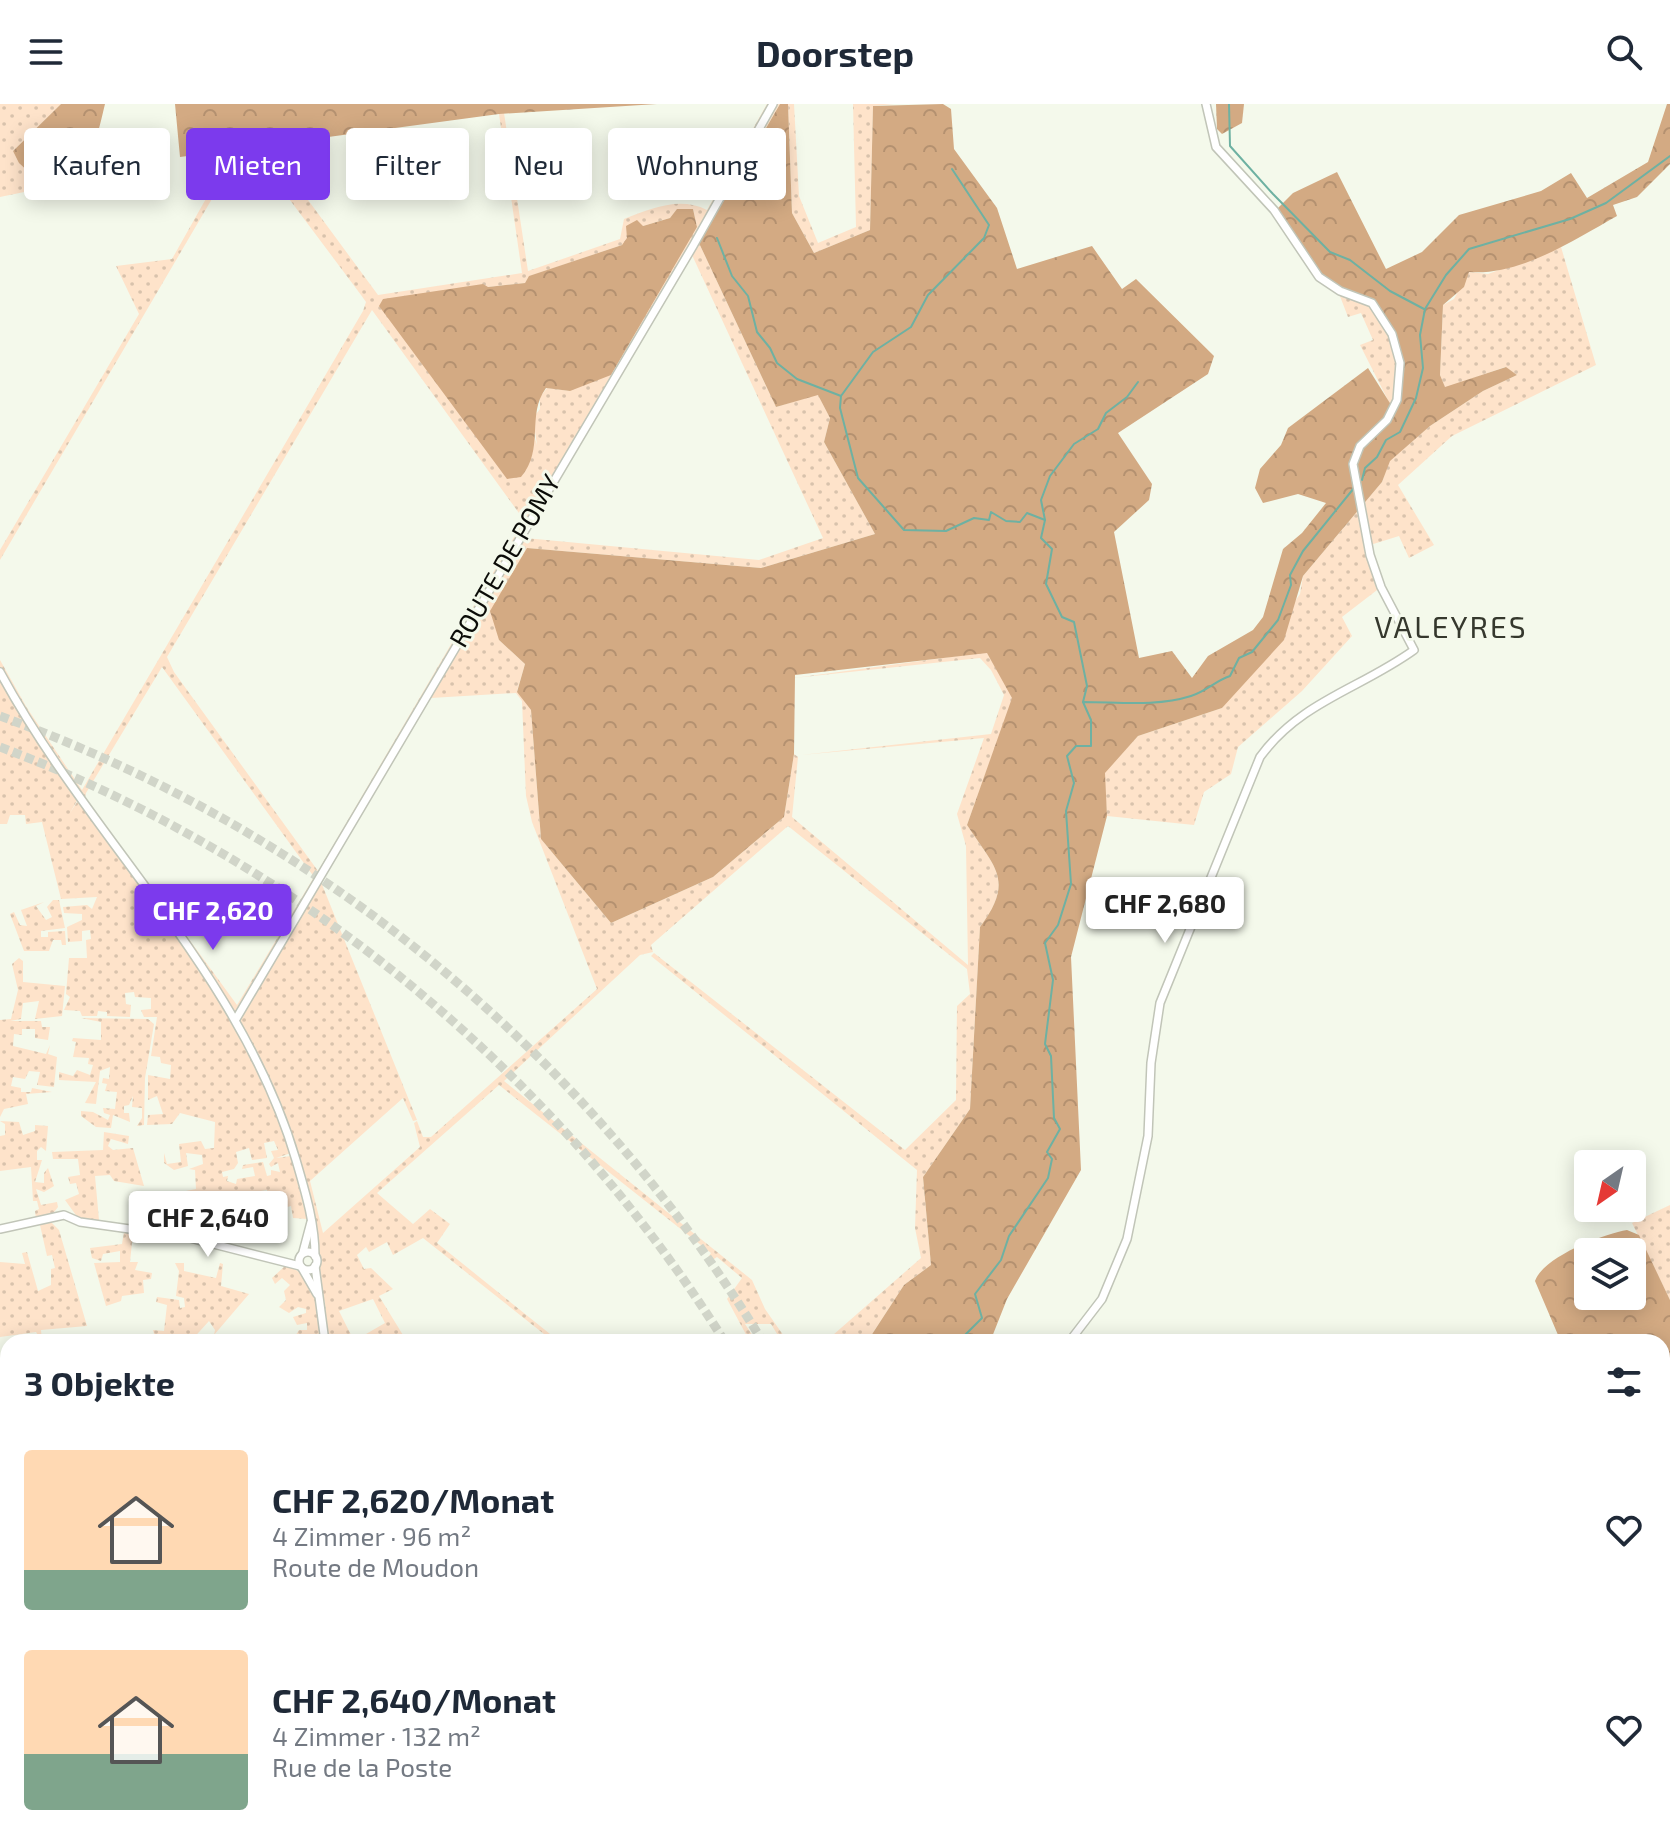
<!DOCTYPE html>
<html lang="de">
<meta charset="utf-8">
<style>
:root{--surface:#fff;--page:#f6f6f7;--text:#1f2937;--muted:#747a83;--accent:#7c3aed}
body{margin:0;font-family:"Exo 2",sans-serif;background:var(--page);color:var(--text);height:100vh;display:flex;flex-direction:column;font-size:30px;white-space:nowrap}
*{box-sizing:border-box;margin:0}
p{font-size:26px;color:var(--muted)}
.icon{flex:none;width:44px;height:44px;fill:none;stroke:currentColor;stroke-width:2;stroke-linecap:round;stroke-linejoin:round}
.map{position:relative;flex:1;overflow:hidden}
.panel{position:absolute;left:0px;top:1230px;width:1670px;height:512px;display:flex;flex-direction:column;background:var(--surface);border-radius:24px 24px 0 0;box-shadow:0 4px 20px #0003}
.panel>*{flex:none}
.top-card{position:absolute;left:24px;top:24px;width:800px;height:72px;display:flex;gap:16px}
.needle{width:52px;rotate:214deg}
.controls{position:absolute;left:1574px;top:1046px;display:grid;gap:16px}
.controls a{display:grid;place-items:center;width:72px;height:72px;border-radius:8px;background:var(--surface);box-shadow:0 4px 20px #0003;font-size:40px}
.price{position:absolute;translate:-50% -68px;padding:0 18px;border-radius:8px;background:#fff;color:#222;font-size:26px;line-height:52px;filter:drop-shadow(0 2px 4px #0008)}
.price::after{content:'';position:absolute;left:50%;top:48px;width:24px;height:18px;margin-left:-12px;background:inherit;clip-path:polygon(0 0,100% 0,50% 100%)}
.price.current{background:var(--accent);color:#fff}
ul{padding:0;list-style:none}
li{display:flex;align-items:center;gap:24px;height:200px;padding:0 24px}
li span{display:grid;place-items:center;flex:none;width:224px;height:160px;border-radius:8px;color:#555}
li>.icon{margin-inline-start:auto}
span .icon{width:96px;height:96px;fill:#fffc;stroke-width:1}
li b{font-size:34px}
h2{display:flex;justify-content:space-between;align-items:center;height:96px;padding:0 24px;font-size:34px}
.tag{padding:0 28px;border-radius:8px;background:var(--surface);box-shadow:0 4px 20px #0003;font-size:28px;line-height:72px}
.tag.current{background:var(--accent);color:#fff}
header{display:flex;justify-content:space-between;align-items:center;height:104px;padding:0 24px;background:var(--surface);font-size:36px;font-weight:700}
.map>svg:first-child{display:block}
.built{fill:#e8efda}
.grass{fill:url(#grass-dots);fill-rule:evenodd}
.forest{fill:url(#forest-crowns);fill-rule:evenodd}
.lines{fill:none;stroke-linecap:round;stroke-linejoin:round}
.stream{stroke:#6eb1a2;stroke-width:2}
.river{stroke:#6eb1a2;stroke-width:9}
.highway-tunnel{stroke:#d1d5c9;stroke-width:9;stroke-dasharray:9 4.5;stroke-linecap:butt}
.secondary-casing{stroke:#c1c5b8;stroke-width:10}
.secondary{stroke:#fff;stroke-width:7}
.labels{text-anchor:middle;stroke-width:6;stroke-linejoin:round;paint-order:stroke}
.street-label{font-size:26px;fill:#0b0c08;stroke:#f4f9eb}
.quarter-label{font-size:30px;letter-spacing:2px;fill:#35382d;stroke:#f4f9eb}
</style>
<header><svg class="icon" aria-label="menu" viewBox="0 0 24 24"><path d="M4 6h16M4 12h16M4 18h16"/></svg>Doorstep<svg class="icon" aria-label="search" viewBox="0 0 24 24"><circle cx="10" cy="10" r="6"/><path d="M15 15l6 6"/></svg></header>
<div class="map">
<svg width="1670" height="1742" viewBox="0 0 1670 1742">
<defs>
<pattern id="grass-dots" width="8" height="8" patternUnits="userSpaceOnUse" patternTransform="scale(2)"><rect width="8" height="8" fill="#fee3ca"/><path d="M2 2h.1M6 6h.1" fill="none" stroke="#d8c2ac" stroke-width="1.8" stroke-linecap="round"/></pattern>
<pattern id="forest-crowns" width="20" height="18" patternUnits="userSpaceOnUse" patternTransform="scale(2)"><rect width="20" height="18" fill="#d3aa83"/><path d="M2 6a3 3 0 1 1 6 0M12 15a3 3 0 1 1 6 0" fill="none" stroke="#b49170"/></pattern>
</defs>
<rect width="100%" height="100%" fill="#f4f9eb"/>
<path class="built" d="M 1156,1734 L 1159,1736 L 1257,1734 L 1231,1742 L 1141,1742 Z"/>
<g class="grass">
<path d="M 0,0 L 61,0 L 13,47 L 42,80 L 63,80 L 0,93 Z"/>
<path d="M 767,0 L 780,0 L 699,139 L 776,303 L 818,290 L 830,314 L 824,338 L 875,430 L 761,464 L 527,444 L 499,536 L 525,560 L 517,587 L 531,606 L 541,735 L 611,819 L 713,773 L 784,713 L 794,650 L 798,653 L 792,713 L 968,861 L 966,742 L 957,710 L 984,634 L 801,651 L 991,630 L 1004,591 L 991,566 L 980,554 L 794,574 L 987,548 L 1013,594 L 967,721 C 995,764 1015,776 980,823 L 970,1005 L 923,1073 L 931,1161 L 904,1181 L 867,1238 L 825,1238 L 921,1154 L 915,1124 L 917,1066 L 651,852 L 654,849 L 905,1046 L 956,996 L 957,902 L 970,890 L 967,865 L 788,722 L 651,841 L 653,848 L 640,851 L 504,977 L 752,1176 L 765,1205 L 788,1238 L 782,1238 L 771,1220 L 745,1220 L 757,1238 L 750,1238 L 727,1195 L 742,1174 L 717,1153 L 711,1157 L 707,1155 L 711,1149 L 499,981 L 377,1089 L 413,1120 L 430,1105 L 450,1120 L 437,1139 L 560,1238 L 554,1238 L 423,1134 L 393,1151 L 387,1138 L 369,1148 L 366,1143 L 357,1151 L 364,1165 L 371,1164 L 393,1185 L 379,1192 L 406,1236 L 328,1238 L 325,1199 L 317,1173 L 320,1152 L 290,1029 L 285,1031 L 291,1049 L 276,1054 L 291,1052 L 307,1115 L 293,1114 L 291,1102 L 283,1104 L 287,1115 L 282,1115 L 281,1109 L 277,1110 L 277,1115 L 269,1115 L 267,1086 L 205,1096 L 205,1107 L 183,1109 L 183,1104 L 189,1104 L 186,1087 L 196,1085 L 195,1066 L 189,1065 L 203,1060 L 202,1051 L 186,1049 L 188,1062 L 174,1066 L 164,1059 L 164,1049 L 167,1060 L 181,1058 L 179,1040 L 201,1037 L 205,1045 L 214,1044 L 215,1018 L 180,1009 L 172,1020 L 147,1021 L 148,1011 L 163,1010 L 157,992 L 148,996 L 148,971 L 170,975 L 171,961 L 161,959 L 160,953 L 151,952 L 157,913 L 144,913 L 141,906 L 151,905 L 151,894 L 135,893 L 134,888 L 125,889 L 126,900 L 131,901 L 130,913 L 107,912 L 107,908 L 98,907 L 97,912 L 82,912 L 80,907 L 64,906 L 70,893 L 66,890 L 69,854 L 87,854 L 86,836 L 91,835 L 90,826 L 82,827 L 82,837 L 68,838 L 67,823 L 82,816 L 82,810 L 64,809 L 63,803 L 87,801 L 92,805 L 97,793 L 61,795 L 42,718 L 26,720 L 25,711 L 10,711 L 7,720 L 0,720 L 0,556 L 27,604 L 82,686 L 363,207 L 366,198 L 361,191 L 254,48 L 236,54 L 0,456 L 0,446 L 139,210 L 116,162 L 172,155 L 234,45 L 273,41 L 272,47 L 378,191 L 522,169 L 499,10 L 504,9 L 528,167 L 620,135 L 624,115 C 651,105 679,92 707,106 ZM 678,105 L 693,105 L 697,123 L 570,287 L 547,284 L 540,293 L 540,305 L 533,314 L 537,341 L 488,183 L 525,179 L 530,172 L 622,141 L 643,122 L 670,114 ZM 692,151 L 823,434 L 759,456 L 525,434 ZM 372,206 L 524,416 L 318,767 L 174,568 L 167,553 ZM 162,563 L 314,773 L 237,901 L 88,697 L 84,701 L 79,695 L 70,709 L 79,693 L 84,698 L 86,689 ZM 516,589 L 522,597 L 526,692 L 532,718 L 597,885 L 431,1033 L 423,1033 L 417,1017 L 414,1019 L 420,1043 L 323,1129 L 310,1077 L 403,994 L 413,1017 L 417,1016 L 321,778 L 431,594 ZM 274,1037 L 278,1046 L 271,1047 L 274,1054 L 269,1060 L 271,1063 L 278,1059 L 280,1068 L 271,1066 L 271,1071 L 267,1072 L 263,1058 L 243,1061 L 242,1065 L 253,1063 L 255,1072 L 237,1075 L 236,1080 L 227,1077 L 228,1072 L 223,1073 L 222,1068 L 234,1065 L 238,1059 L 236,1048 L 249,1044 L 252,1056 L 267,1054 L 264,1039 ZM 373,1195 L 385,1219 L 354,1237 L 339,1207 Z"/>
<path d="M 788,0 L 794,0 L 799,92 L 818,139 L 856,123 L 853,0 L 894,0 L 873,2 L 870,126 L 814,149 L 792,109 Z"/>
<path d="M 1561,143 L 1596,261 L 1452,332 L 1398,381 L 1434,441 L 1409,454 L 1399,432 L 1367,442 L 1381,483 L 1342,513 L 1352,532 L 1302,587 L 1238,643 L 1231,670 L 1204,688 L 1194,721 L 1107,712 L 1104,669 L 1138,632 L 1222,604 L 1300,490 L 1303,472 L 1382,378 L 1389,357 L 1430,322 L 1483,287 L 1517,271 L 1505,263 L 1445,284 L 1440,271 L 1443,201 L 1454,195 L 1469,168 L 1488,170 Z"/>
<path d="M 1338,187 L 1359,193 L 1383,211 L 1400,259 L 1393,306 L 1360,241 L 1373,236 L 1361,209 L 1348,213 Z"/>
<path d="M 53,796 L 59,796 L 65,824 L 41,827 L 41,833 L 48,833 L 48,828 L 65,827 L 66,841 L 62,841 L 61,836 L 53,836 L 49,847 L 24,847 L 10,810 L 14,808 L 20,821 L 27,822 L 21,806 L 44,798 L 36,802 L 46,816 L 52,813 L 47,803 Z"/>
<path d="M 19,854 L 23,857 L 23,878 L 65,882 L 62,912 L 35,915 L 39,897 L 23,899 L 21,915 L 10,917 L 41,917 L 42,923 L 50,923 L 48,936 L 35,934 L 35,925 L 22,925 L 22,931 L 14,930 L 13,942 L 46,950 L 50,941 L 48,950 L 57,953 L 54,983 L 37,981 L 40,968 L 29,967 L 25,975 L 13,973 L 11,982 L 21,984 L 21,988 L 31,988 L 32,984 L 52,988 L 26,990 L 28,1000 L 4,1005 L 0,1013 L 0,916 L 11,915 L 18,886 L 12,860 Z"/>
<path d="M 81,914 L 148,915 L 154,920 L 145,974 L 144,1021 L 137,1022 L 142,1014 L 142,1004 L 132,1003 L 133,992 L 129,1001 L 124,1002 L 124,1009 L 129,1009 L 130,1018 L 113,1011 L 111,1024 L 96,1023 L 81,1012 L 81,1007 L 93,1008 L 108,1016 L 110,1011 L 104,1009 L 103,1004 L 115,1005 L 117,988 L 105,987 L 107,980 L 102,979 L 103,974 L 109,975 L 110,963 L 100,967 L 96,1000 L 85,999 L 96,978 L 59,976 L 59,968 L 73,972 L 77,966 L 90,971 L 93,961 L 88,960 L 89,954 L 73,953 L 76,938 L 72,937 L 73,934 L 101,936 L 101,918 Z"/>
<path d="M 0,1017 L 19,1018 L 23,1031 L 35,1027 L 35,1021 L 48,1022 L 46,1047 L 41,1043 L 37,1047 L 37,1056 L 42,1056 L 35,1078 L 44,1079 L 44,1069 L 48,1064 L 54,1082 L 44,1088 L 36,1085 L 41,1101 L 57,1098 L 58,1103 L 51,1112 L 0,1125 L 0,1121 L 36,1115 L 35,1107 L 39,1105 L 37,1097 L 33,1097 L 31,1063 L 0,1067 L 0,1032 L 5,1031 L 5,1020 Z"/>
<path d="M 104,1028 L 129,1032 L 128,1040 L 111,1035 L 108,1042 L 113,1046 L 133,1044 L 144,1082 L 114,1077 L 110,1071 L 95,1072 L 99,1116 L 78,1114 L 65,1096 L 79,1090 L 76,1079 L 70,1080 L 68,1073 L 80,1071 L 78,1055 L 53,1055 L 52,1048 L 103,1046 Z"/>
<path d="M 1670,1101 L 1670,1196 L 1632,1119 Z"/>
<path d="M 183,1111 L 196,1111 L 198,1116 L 244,1117 L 244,1122 L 231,1125 L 229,1140 L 212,1136 L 219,1136 L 221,1128 L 196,1123 L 193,1133 L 173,1128 L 186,1122 Z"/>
<path d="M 50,1117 L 59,1126 L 87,1222 L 41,1226 L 42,1238 L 36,1228 L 0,1233 L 0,1158 L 25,1160 L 22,1149 L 27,1148 L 38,1187 L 51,1181 L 51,1165 L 55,1164 L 52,1151 L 47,1152 L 40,1121 Z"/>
<path d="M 124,1128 L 133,1129 L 130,1158 L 138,1158 L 135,1166 L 152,1169 L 151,1175 L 143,1176 L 144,1189 L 122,1192 L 121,1197 L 106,1202 L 94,1159 L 120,1158 L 120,1147 L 103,1150 L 101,1157 L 92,1154 L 90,1144 L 122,1140 Z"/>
<path d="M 175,1159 L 184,1159 L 184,1167 L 216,1174 L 220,1159 L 223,1160 L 221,1182 L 249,1190 L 214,1231 L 215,1226 L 209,1217 L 190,1238 L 148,1238 L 156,1237 L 153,1226 L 164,1227 L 167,1201 L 156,1198 L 157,1193 L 179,1196 L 180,1204 L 185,1203 L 184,1194 L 176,1192 L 179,1167 Z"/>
<path d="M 285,1162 C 318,1168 318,1211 322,1238 L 294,1234 L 299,1226 L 307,1226 L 307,1219 L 297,1221 L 293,1213 L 306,1209 L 306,1205 L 298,1203 L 289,1209 L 279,1203 L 286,1196 L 284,1187 L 290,1181 L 282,1174 L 275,1180 L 272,1174 Z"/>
<path d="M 1670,1314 L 1670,1647 L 1662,1645 L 1662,1317 Z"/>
<path d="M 1670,1717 L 1670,1742 L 1431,1742 L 1448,1734 L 1662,1734 L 1662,1718 Z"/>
</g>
<g class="forest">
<path d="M 61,0 L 105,0 C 99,24 91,71 63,80 C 57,81 48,80 42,80 L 19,59 L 13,47 Z"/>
<path d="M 175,0 L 657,0 L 499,10 L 180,53 Z"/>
<path d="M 780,0 L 788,0 L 792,109 L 814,149 L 870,126 L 873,2 L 943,0 L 951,5 L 954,45 L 997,104 L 1017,165 L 1092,142 L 1122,185 L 1136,175 L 1214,252 L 1208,270 L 1118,329 L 1152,380 L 1149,396 L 1114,428 L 1139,554 L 1172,547 L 1192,574 L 1208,552 L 1253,526 L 1263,513 L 1283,445 L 1302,429 L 1326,399 L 1298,390 L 1263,399 L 1255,384 L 1260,365 L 1281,341 L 1288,324 L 1368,264 L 1393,304 L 1401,276 L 1392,231 L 1372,199 L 1340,186 L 1320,172 L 1275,107 L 1293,89 L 1337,68 L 1386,165 L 1422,148 L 1459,111 L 1541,87 L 1571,69 L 1587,94 L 1648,58 L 1667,0 L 1670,0 L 1670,60 L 1637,93 L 1613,101 L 1617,112 C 1574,136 1520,172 1469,168 L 1464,183 L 1443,201 L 1440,271 L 1445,283 L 1506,263 L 1517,271 L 1483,287 L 1430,322 L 1390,357 L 1382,378 L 1303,472 L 1284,536 L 1222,604 L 1138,632 L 1105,669 L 1107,712 L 1071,853 L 1081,1066 L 1007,1195 L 990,1238 L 867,1238 L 904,1181 L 931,1161 L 923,1073 L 970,1005 L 980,823 C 1015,776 995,764 967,721 L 1012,594 L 987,549 L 795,571 L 794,650 L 784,713 L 713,773 L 611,819 L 541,735 L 531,606 L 517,588 L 525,560 L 499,536 L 490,507 L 527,444 L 761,464 L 875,430 L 824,338 L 830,314 L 818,291 L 776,303 L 699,139 Z"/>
<path d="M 1216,0 L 1244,0 L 1242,19 L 1222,30 L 1217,25 Z"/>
<path d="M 677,105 L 693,105 L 697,123 L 611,271 L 570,287 L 546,284 C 526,311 545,345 521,373 L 507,375 L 379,202 L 383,195 L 483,180 L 488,183 L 525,179 L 529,172 L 622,141 L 627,134 L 626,122 L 637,116 L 643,122 L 670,114 Z"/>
<path d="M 1627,1126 L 1639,1131 L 1670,1196 L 1670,1314 L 1662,1317 L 1662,1238 L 1561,1238 L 1535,1177 C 1543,1153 1603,1130 1627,1126 ZM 1588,1148 L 1632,1148 L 1632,1192 L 1588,1192 Z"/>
<path d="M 1258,1734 L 1448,1734 L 1431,1742 L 1231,1742 Z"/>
</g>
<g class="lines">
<g class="stream">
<path d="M 1229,0 L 1230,42 L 1273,90 L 1330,148 L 1350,156 L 1390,187 L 1424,205"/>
<path d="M 952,65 L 989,121 L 984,134 L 928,191 L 911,223 L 873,248 L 841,292 L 840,304 L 858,374 L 904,426 L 946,427 L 974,414 L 989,416 L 991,408 L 1006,417 L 1020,418 L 1027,409 L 1045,416"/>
<path d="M 717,134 L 732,172 L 748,192 L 757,228 L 770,244 L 777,259 L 797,275 L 841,292"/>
<path d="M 1362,376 L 1365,364 L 1377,353 L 1386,336 L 1400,328 L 1416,294 L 1423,264 L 1420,231 L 1425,205 L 1446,171 L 1469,145 L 1570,115 L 1606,99 L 1670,52"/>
<path d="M 1083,598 L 1087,582 L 1074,518 L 1062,513 L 1046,480 L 1052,445 L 1041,434 L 1045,416 L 1041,396 L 1050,372 L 1074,340 L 1098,325 L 1106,309 L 1127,293 L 1138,278"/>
<path d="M 768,1235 L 770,1238"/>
<path d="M 966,1238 L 964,1232 L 982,1214 L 975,1190 L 1001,1156 L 1009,1132 L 1048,1074 L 1052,1055 L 1047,1048 L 1060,1025 L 1054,1014 L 1051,952 L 1045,940 L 1053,876 L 1045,839 L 1058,821 L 1071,780 L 1066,707 L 1074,679 L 1067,652 L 1076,642 L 1091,642 L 1091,616 L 1083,598 C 1119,598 1156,603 1191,592 C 1207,587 1215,577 1230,572 L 1239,554 L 1252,548 L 1278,516 L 1291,481 L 1290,471 L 1303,447 L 1354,384"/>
<path d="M 1662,1310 L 1670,1308"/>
</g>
<path class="river" d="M 1663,1742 L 1670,1741"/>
<g class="highway-tunnel">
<path d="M 0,612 C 319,728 586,948 763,1238"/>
<path d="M 0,643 C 296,754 557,969 725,1238"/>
<path d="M 940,1734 L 943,1742"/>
<path d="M 967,1734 L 969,1742"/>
</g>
<g class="secondary-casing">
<g id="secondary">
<path d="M 0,568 C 91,737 241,868 296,1056 C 305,1087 315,1119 315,1152"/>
<path d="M 236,915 L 693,142 L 773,0"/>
<path d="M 0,1125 L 64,1111 L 80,1118 L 186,1133 L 300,1162"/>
<circle cx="308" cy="1157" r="9"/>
<path d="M 303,1148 L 311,1118"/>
<path d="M 315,1162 L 325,1238"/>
<path d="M 302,1164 L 317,1190"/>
<path d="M 1069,1238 L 1102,1195 L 1127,1135 L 1148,1032 L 1151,959 L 1160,899 L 1260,653 C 1301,597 1360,585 1414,546 L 1381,483 L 1370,451 L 1353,360 L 1360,342 L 1387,316 L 1397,296 L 1400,259 L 1392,230 L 1372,199 L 1340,187 L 1319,173 L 1274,106 L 1216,43 L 1206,0"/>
<path d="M 1662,1364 L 1670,1362"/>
<path d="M 546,1742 L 546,1734"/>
<path d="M 691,1742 L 700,1734"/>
</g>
</g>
<use href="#secondary" class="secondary"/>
</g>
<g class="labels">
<g class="street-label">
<text transform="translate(505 457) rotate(-60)" y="9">ROUTE DE POMY</text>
</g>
<g class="quarter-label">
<text x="1451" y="534">VALEYRES</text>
</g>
</g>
</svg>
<div class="controls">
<a><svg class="needle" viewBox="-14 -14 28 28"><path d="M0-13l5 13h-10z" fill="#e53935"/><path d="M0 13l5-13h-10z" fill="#747a83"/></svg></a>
<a><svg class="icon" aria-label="layers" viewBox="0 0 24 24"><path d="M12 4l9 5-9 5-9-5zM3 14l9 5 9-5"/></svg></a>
</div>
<b class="price" style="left:1165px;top:841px">CHF 2,680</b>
<b class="price current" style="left:213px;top:848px">CHF 2,620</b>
<b class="price" style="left:208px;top:1155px">CHF 2,640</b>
<div class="top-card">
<a class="tag">Kaufen</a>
<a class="tag current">Mieten</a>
<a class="tag">Filter</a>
<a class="tag">Neu</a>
<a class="tag">Wohnung</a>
</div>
<section class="panel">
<h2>3 Objekte<svg class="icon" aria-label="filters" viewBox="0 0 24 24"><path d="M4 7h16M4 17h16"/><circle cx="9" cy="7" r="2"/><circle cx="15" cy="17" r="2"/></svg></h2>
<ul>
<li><span style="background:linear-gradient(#ffd9b3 75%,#7fa58c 0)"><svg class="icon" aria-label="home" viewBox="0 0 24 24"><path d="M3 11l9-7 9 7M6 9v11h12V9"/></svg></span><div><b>CHF 2,620/Monat</b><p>4 Zimmer · 96 m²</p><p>Route de Moudon</p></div><svg class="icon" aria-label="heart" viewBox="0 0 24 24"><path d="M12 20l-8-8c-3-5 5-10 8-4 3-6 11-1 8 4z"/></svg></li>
<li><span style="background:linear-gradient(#ffd9b3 65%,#7fa58c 0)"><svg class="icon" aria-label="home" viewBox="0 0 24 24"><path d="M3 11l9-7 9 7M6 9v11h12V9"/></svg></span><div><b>CHF 2,640/Monat</b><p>4 Zimmer · 132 m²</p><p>Rue de la Poste</p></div><svg class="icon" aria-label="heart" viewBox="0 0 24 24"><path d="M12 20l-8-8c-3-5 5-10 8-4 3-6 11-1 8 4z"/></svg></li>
</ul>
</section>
</div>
